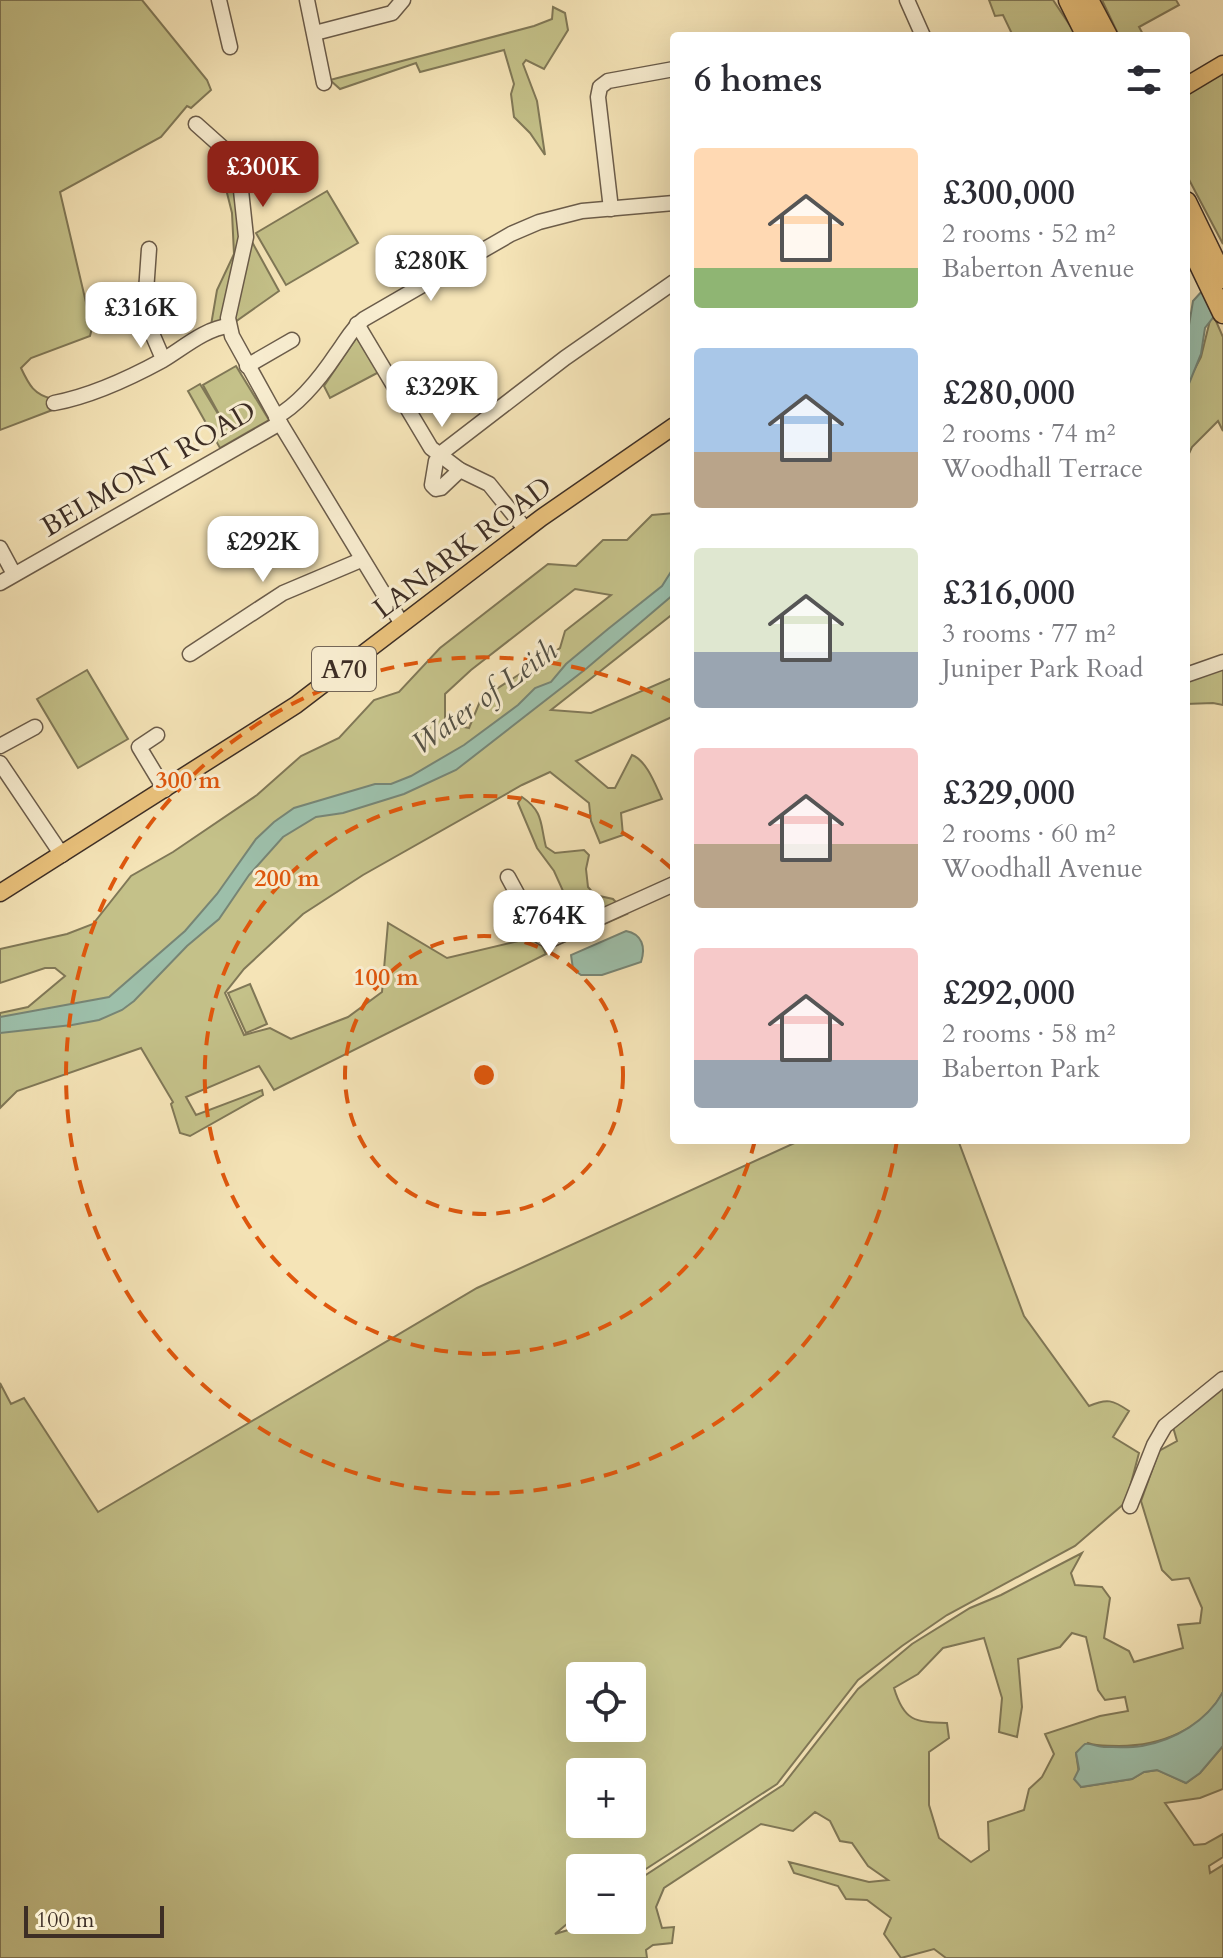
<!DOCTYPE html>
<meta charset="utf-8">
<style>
:root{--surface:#fff;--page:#f2f2f3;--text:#2b2b33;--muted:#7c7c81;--accent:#8f2418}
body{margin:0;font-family:Cardo,serif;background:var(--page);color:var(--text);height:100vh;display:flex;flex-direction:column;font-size:30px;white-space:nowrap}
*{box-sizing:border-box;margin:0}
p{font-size:26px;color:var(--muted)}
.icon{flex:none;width:44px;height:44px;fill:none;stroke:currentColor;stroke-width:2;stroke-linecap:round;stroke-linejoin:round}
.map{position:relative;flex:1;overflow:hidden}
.drawer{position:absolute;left:670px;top:32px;width:520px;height:1112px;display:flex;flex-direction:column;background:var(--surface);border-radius:8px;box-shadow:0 8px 32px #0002}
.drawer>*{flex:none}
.tools{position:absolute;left:566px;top:1662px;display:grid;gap:16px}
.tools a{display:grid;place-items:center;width:80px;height:80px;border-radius:8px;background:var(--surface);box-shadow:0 8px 32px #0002;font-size:40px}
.scale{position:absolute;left:24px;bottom:20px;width:140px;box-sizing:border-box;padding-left:8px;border:4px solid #3d2e25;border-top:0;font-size:22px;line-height:28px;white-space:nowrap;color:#3d2e25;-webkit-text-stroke:6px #f8edd0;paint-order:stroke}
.price{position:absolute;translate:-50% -68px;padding:0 18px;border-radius:16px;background:#fff;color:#222;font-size:26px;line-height:52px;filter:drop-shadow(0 2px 4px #0008)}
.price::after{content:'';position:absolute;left:50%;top:48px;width:24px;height:18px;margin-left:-12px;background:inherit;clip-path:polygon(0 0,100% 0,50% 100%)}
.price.current{background:var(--accent);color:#fff}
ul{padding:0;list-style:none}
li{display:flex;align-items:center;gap:24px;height:200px;padding:0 24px}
li span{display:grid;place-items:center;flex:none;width:224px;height:160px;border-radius:8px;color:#555}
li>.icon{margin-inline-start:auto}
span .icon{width:96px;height:96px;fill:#fffc;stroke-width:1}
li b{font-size:34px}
h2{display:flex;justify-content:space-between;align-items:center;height:96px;padding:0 24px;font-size:34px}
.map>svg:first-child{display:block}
.green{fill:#c4c189;stroke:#807857;stroke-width:2;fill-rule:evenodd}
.water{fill:#9dbfaa;stroke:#778575;stroke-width:2}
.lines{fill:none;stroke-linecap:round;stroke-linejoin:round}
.minor-casing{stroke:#6b5c4a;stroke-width:17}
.major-casing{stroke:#3d2e25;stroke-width:19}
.highway-casing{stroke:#3d2e25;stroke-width:23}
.minor{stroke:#f8edd0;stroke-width:14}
.major{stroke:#eac27c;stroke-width:16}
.highway{stroke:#eac27c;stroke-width:20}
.ring{fill:none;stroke:#df570d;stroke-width:4;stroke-dasharray:14 10}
.labels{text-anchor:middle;stroke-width:6;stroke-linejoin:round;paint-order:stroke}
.shield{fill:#f8edd0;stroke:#756758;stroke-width:2}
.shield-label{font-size:26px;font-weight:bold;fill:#3d2e25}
.street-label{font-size:28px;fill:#3d2e25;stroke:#f8edd0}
.water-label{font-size:30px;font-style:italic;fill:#555246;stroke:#f8edd0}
.centre{fill:#df570d;stroke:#f8edd0;stroke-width:4}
.ring-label{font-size:24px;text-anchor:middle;font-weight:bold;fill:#df570d;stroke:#f8edd0;stroke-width:6;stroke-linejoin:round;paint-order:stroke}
</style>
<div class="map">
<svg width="1223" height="1958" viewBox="0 0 1223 1958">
<rect width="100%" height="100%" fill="#f5e4b7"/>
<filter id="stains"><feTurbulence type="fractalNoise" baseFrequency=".0025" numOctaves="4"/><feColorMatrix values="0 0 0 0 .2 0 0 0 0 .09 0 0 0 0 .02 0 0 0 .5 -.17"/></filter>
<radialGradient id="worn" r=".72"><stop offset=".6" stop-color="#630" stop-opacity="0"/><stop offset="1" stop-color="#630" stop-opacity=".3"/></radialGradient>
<g class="green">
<path d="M 0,0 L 142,0 L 207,80 L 211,90 L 191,108 L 187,106 L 161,137 L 60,192 L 92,328 L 90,336 L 31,358 L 21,368 C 29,385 34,395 53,399 L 55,409 L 0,430 Z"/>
<path d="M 989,0 L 1053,0 L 1077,36 L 1013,36 L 1003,15 L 995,16 Z"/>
<path d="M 1102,0 L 1176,0 L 1179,5 L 1139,27 L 1144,36 L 1119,36 Z"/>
<path d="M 553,7 L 565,13 L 568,30 L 544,69 L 526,60 L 523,64 L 537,101 L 545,155 L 530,133 L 514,117 L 511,94 L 514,84 L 504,50 L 420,72 L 416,63 L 340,89 L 330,80 L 534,26 L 552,19 Z"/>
<path d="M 1223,68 L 1223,244 L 1186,174 L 1186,92 Z"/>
<path d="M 230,182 L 242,183 L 251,240 L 279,291 L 235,322 L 211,325 L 217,290 L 234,254 L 232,213 L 226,189 Z"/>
<path d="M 327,191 L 358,243 L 286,285 L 256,233 Z"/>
<path d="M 1212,312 L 1223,337 L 1223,431 L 1218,421 L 1192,447 L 1186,460 L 1186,386 L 1201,357 Z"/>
<path d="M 357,337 L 379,372 L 330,398 L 324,386 Z"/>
<path d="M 236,366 L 269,420 L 220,448 L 188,391 L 200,384 L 226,427 L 203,385 Z"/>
<path d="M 674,513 L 674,613 L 551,710 L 591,713 L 674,677 L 674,716 L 576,761 L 608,788 L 615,788 L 632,755 C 647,761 655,784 662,799 L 621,813 L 623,835 L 600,843 L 591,821 L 589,803 L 550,772 L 522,785 L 363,875 L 303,914 L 244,969 L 225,993 L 244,1035 L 270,1028 L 291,1039 L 348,1017 L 382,992 L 388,923 L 447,958 L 535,937 L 540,944 L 546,932 L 574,928 L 598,911 L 579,907 L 563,891 L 554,871 L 537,848 L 518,803 L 522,797 C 544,812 540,824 546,847 L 555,853 L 584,850 L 589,855 L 586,869 L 588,887 L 595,895 L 613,899 L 627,914 L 546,950 L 543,948 L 546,954 L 274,1090 L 259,1066 L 186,1097 L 196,1115 L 262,1090 L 263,1095 L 190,1136 L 180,1133 L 171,1104 L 173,1102 L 141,1048 L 17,1091 L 0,1108 L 0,1013 L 28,1007 L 65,976 L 55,968 L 45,968 L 0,983 L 0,949 L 67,934 L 93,924 L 131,876 L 173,852 L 257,795 L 301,756 L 339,738 L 374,700 L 399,692 L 440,648 L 548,564 L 576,566 L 603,540 L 627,540 L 652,515 ZM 575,589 L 611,595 L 565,631 L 560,648 L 481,699 L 469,728 L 445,723 L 445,694 L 471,670 Z"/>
<path d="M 1223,666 L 1223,705 L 1213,703 L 1186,704 L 1186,680 Z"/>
<path d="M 87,670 L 128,739 L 78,768 L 37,699 Z"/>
<path d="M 250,984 L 267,1024 L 246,1033 L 228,993 Z"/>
<path d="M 801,1140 L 958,1140 L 1024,1316 L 1089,1406 C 1107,1398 1113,1400 1129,1411 L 1113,1437 L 1139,1453 L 1126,1502 L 1075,1546 L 947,1615 L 902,1646 L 858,1680 L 777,1784 L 632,1878 L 632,1868 L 580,1868 L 580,1913 L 555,1934 L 568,1930 L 581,1920 L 632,1920 L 632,1884 L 783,1785 L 858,1689 L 912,1644 L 970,1608 L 1001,1595 L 1082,1553 L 1071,1573 L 1075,1585 L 1102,1587 L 1110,1598 L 1104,1638 L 1129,1651 L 1134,1662 L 1183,1648 L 1178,1625 L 1200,1623 L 1202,1608 L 1189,1578 L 1172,1580 L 1162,1570 L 1141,1501 L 1159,1451 L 1177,1441 L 1173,1427 L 1223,1385 L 1223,1692 C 1203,1730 1160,1746 1119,1746 C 1107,1745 1099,1747 1088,1743 L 1076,1753 L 1081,1787 L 1132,1779 L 1144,1772 L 1158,1770 L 1186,1783 L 1200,1773 L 1223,1746 L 1223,1789 L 1200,1798 L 1165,1803 L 1194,1845 L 1205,1844 L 1223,1834 L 1223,1857 L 1209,1866 L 1210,1873 L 1223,1865 L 1223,1958 L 946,1958 L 934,1949 L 901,1958 L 884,1934 L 891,1918 L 867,1900 L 846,1899 L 838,1886 L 794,1873 L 789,1862 L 869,1882 L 888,1880 L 868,1866 L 852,1843 L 840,1841 L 830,1821 L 815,1812 L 793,1831 L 761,1824 L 664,1888 L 656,1907 L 662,1928 L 674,1927 L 672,1943 L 653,1945 L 646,1950 L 647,1958 L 0,1958 L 0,1383 L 11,1404 L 24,1398 L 98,1512 L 477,1288 ZM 1072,1633 L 1086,1637 L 1098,1690 L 1105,1700 L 1125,1697 L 1128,1711 L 1100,1716 L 1045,1734 L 1054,1754 L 1042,1777 L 1029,1789 L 1024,1810 L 988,1822 L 989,1850 L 971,1862 L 939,1838 L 929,1805 L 929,1752 L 949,1738 L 947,1723 C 914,1722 904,1721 894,1688 L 918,1674 L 943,1648 L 984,1638 L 1002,1698 L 999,1732 L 1017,1737 L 1022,1707 L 1018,1659 L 1060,1647 ZM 580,1676 L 632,1676 L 632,1728 L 580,1728 ZM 580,1772 L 632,1772 L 632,1824 L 580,1824 Z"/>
</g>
<g class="water">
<path d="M 1223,268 L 1223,305 L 1205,328 L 1201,354 L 1186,391 L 1186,343 L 1193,301 Z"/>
<path d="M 674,567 L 674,594 L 587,668 L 456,770 L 404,794 L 343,813 L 316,817 L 283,837 L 249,875 L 219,919 L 187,946 L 134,1001 L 122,1010 L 99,1020 L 72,1025 L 0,1033 L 0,1017 L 109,997 L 185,931 L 217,894 L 256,839 L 274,822 L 294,808 L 375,784 L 391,784 L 411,776 L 464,745 L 518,705 L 535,688 L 551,682 L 566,664 L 608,629 L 662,586 Z"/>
<path d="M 626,931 C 642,934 646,947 641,962 L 602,975 L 581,975 L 573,969 L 571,955 Z"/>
<path d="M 1223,1692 L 1223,1746 L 1200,1773 L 1186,1783 L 1157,1770 L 1144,1772 L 1132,1779 L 1081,1787 L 1074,1779 L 1079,1769 L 1076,1753 C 1078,1751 1082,1746 1085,1744 C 1090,1743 1098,1747 1104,1747 C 1115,1747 1130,1748 1142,1746 C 1175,1740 1207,1721 1223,1692 Z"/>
</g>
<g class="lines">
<g class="minor-casing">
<g id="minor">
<path d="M 219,0 L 230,47"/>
<path d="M 307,0 L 324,83"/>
<path d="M 907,0 L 923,36"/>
<path d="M 315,33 L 392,13 L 403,0"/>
<path d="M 196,124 L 224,149 L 240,181 L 246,237 L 228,318 L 232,336 L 280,423 L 402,624"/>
<path d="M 611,209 L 598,97 L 600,87 L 608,81 L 674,69"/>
<path d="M 149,249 L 145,306 L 148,324 L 163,359"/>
<path d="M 357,324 L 431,448 L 460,470 L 489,484 L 526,530"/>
<path d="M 247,366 L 292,340"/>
<path d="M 54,403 C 92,396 130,378 163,360 C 183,348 206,328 229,326"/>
<path d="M 276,417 C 301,403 321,377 337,353 C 346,341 352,328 364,319 L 511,234 L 539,222 L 582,211 L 674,203"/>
<path d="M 460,470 L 441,488 L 436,489 L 432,485 L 436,461 L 444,451 L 565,358 L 674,282"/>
<path d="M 0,548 L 14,574"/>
<path d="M 0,583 L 280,423"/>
<path d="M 190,654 L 283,593 L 361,560"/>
<path d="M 1186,675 L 1223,662"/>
<path d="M 157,735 L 139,747 L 165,790"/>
<path d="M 0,746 L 35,727"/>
<path d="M 0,763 L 62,855"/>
<path d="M 508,877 L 540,936 L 545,939 L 552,939 L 674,884"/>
<path d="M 1130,1506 L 1154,1445 L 1165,1426 L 1223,1379"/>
</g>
</g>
<g class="major-casing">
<g id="major">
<path d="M 1186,86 L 1223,64"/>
<path d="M 0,893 L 296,705 L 541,518 L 674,426"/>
</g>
</g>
<g class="highway-casing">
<g id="highway">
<path d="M 1069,0 L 1087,36"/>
<path d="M 1088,0 L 1107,36"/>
<path d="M 1186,202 L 1223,278"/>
<path d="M 1186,236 L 1223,313"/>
</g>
</g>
<use href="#minor" class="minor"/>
<use href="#major" class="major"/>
<use href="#highway" class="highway"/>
</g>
<g class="ring">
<circle cx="484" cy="1075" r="139"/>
<path d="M755 1140A279 279 0 1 1 672 869"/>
<path d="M897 1140A418 418 0 1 1 674 703"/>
</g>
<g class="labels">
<rect class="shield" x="312" y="647" width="64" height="44" rx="6"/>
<g class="shield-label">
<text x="344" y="678">A70</text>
</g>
<g class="street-label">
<text transform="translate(148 468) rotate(-30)" y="10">BELMONT ROAD</text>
<text transform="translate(462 547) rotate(-37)" y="10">LANARK ROAD</text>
</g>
<g class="water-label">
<text transform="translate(484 697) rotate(-36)" y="10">Water of Leith</text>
</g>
</g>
<circle cx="484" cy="1075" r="12" class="centre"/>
<g class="ring-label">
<text x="188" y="788">300 m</text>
<text x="287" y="886">200 m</text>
<text x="386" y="985">100 m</text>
</g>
<rect width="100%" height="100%" filter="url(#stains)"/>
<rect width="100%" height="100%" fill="url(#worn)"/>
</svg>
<div class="tools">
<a><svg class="icon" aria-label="locate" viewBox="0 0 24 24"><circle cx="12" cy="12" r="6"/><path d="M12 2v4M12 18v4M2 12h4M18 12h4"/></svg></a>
<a>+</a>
<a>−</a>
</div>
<div class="scale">100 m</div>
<b class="price current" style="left:263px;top:209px">£300K</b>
<b class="price" style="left:431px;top:303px">£280K</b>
<b class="price" style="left:141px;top:350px">£316K</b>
<b class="price" style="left:442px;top:429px">£329K</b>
<b class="price" style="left:263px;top:584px">£292K</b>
<b class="price" style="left:549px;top:958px">£764K</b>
<section class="drawer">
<h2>6 homes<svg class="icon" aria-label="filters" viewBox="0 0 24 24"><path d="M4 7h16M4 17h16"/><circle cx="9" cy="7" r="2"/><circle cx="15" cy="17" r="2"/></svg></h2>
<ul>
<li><span style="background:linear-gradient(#ffd9b3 75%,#8fb573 0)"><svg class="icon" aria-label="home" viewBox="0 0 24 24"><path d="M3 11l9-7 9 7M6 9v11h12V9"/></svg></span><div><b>£300,000</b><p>2 rooms · 52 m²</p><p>Baberton Avenue</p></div></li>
<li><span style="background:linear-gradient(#a9c7e8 65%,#b9a48a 0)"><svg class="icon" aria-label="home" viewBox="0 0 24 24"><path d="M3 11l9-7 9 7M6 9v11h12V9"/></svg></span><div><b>£280,000</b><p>2 rooms · 74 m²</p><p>Woodhall Terrace</p></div></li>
<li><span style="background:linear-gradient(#dfe7d0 65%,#9aa5b1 0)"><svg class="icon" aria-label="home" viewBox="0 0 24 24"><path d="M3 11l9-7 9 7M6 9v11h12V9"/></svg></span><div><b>£316,000</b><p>3 rooms · 77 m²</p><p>Juniper Park Road</p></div></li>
<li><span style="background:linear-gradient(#f6c9c9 60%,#b9a48a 0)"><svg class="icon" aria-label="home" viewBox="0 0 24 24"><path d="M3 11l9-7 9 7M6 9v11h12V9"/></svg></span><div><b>£329,000</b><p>2 rooms · 60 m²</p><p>Woodhall Avenue</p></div></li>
<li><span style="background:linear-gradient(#f6c9c9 70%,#9aa5b1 0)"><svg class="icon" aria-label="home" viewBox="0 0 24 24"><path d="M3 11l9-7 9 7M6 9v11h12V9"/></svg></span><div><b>£292,000</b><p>2 rooms · 58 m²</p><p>Baberton Park</p></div></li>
</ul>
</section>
</div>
